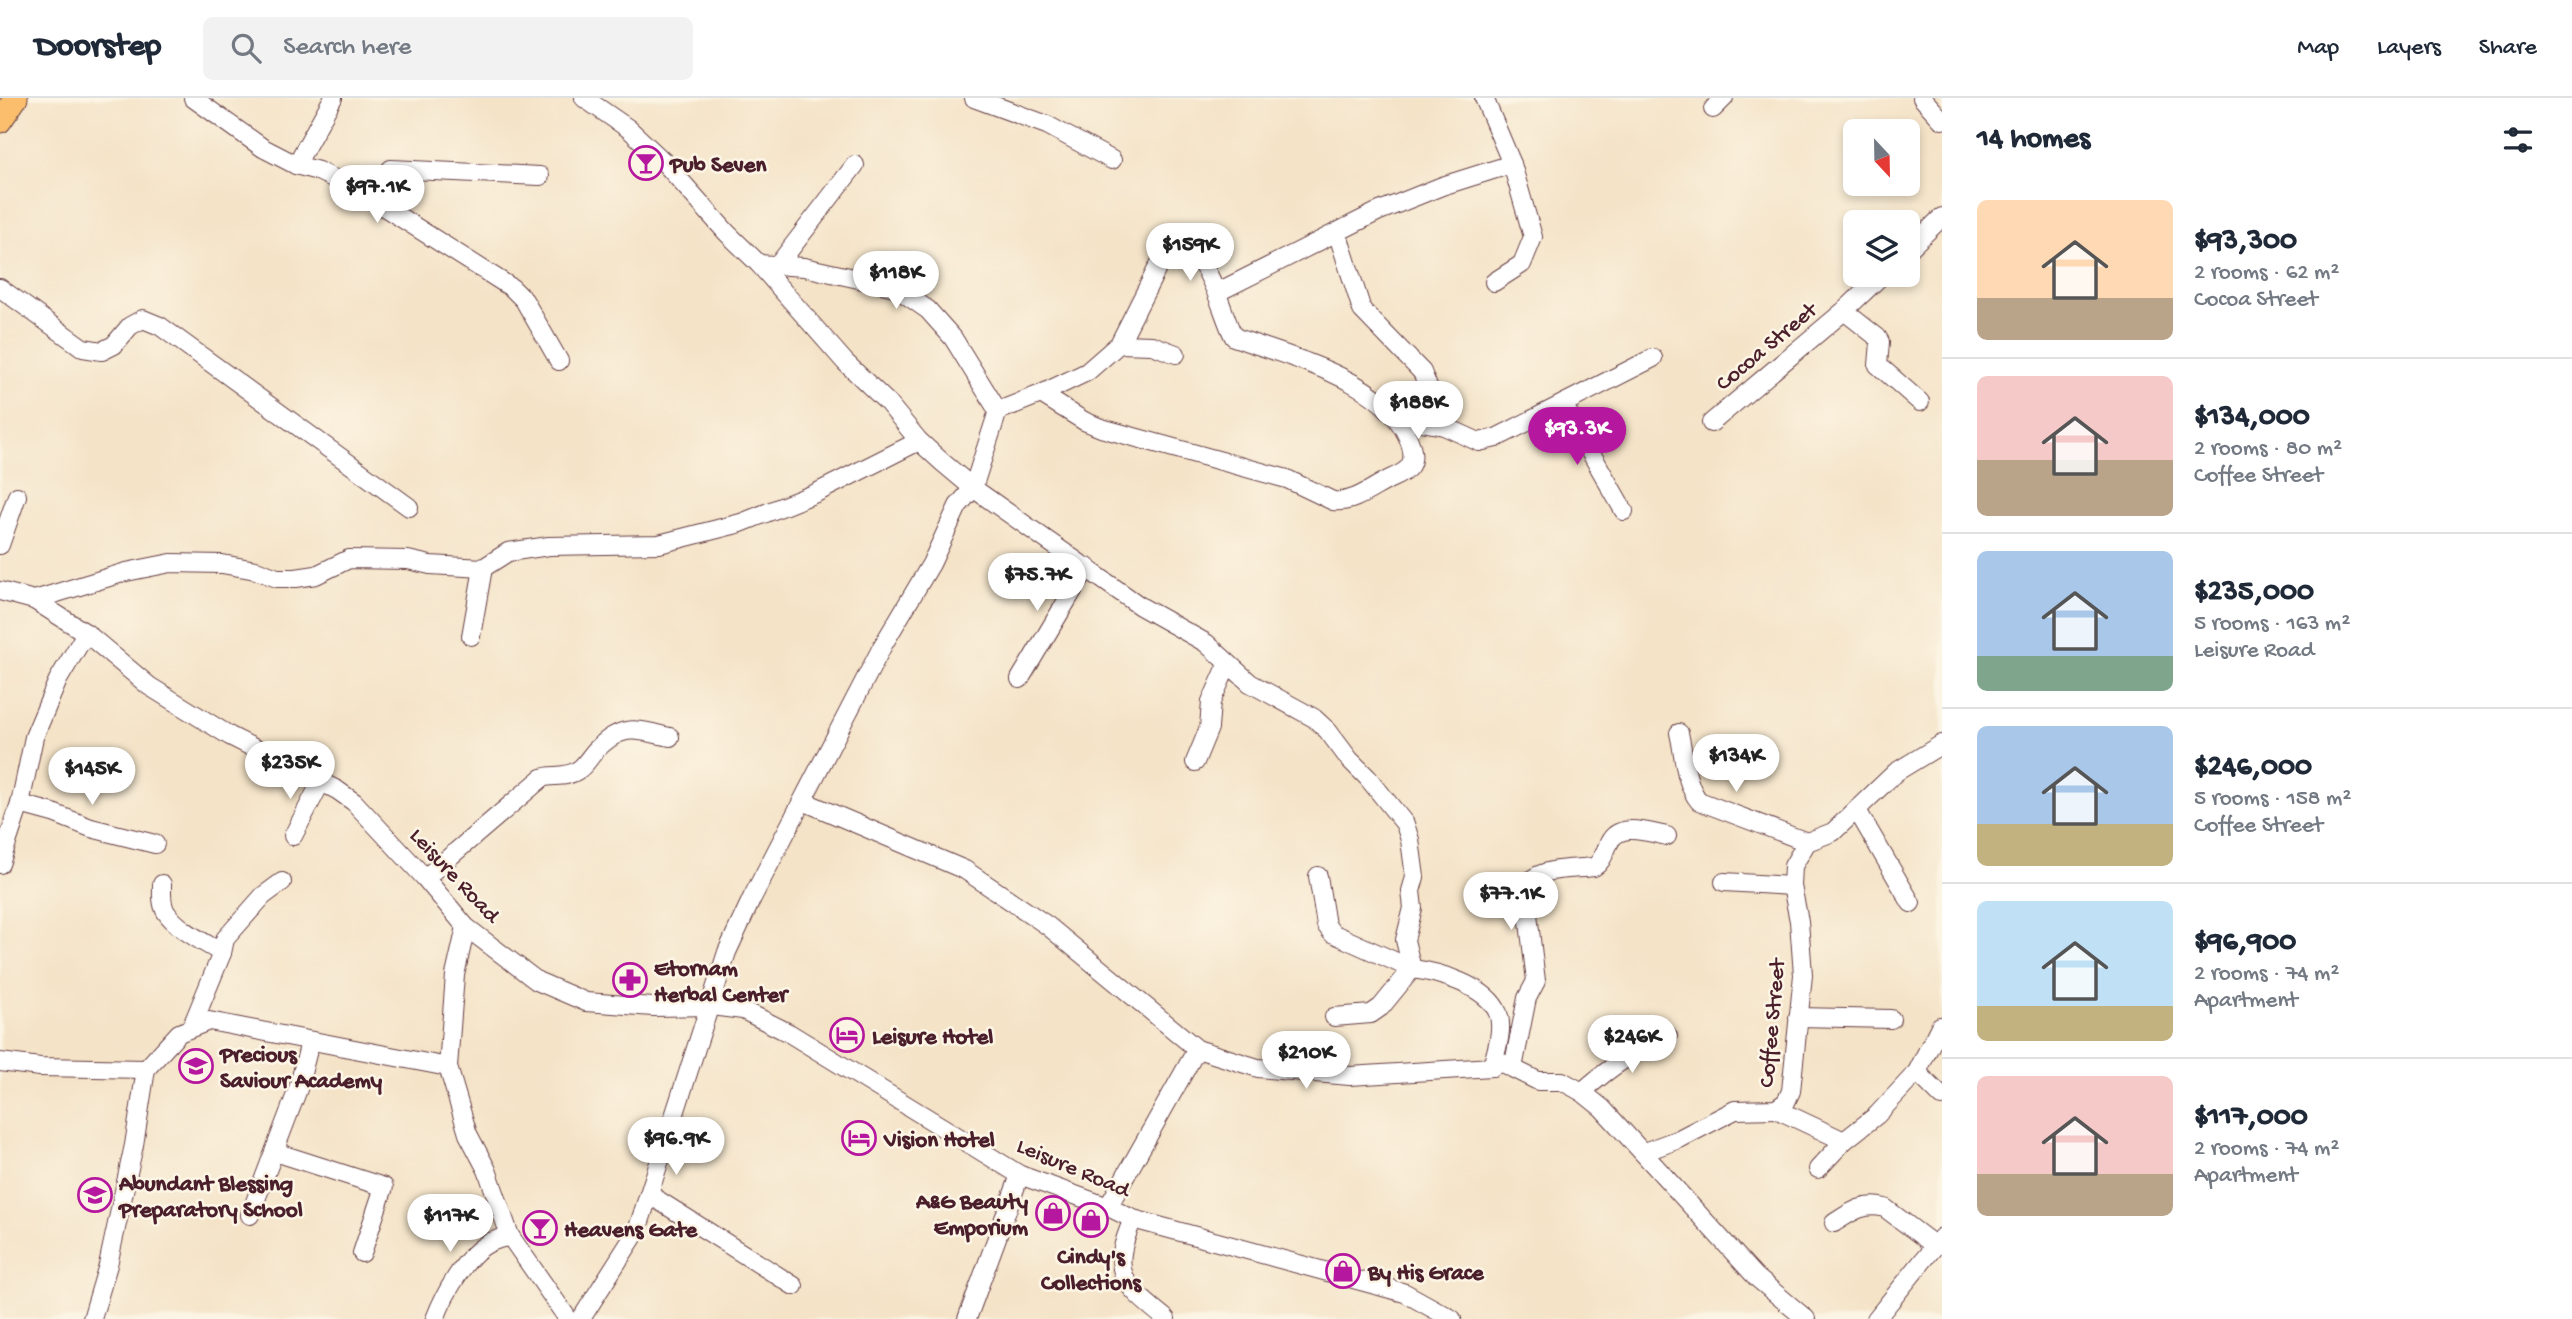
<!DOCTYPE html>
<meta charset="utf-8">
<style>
:root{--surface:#fff;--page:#f2f2f3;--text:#1f2937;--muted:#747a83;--line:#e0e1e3;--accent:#b5179e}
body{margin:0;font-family:"Gochi Hand",sans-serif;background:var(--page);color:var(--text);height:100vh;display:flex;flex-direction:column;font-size:26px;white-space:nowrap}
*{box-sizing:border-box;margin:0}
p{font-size:23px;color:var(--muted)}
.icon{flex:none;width:38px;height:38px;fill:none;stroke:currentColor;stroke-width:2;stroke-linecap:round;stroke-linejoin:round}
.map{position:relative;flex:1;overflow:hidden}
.details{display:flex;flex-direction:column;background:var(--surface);width:630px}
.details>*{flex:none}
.needle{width:46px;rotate:158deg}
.buttons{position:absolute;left:1843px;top:21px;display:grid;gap:14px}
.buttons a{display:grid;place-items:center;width:77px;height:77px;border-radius:10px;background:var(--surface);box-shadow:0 4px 10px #0003;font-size:35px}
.price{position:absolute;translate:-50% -60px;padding:0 16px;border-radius:24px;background:#fff;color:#222;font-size:23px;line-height:46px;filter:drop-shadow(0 2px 4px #0008)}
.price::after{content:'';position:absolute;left:50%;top:42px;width:21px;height:16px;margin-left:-10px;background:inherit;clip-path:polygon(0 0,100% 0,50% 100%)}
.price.selected{background:var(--accent);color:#fff}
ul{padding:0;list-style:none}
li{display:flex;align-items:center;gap:21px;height:175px;padding:0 35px}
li+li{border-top:2px solid var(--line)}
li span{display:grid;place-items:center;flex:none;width:196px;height:140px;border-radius:10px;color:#555}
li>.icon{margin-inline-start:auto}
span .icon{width:84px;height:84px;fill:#fffc;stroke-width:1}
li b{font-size:30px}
h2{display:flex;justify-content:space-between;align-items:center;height:84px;padding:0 35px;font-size:30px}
header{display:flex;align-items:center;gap:42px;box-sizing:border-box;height:98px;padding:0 35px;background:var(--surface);border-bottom:2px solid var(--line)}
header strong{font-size:33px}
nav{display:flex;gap:38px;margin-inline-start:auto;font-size:24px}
.search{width:490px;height:63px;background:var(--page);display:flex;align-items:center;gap:18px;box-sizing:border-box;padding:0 24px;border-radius:10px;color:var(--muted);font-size:26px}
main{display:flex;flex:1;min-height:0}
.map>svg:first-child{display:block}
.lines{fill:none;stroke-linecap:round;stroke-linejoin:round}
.minor-casing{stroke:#643c42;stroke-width:20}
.major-casing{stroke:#643c42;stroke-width:25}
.minor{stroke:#fff;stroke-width:18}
.major{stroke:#fabe6d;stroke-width:23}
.labels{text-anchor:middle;stroke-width:5;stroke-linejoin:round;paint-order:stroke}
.poi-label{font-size:23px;font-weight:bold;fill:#4a1f2b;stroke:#fcf5e5;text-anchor:start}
.street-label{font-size:23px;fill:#4a1f2b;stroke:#fcf5e5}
</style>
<header>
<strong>Doorstep</strong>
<div class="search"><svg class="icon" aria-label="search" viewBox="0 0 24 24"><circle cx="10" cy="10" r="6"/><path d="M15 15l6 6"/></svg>Search here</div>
<nav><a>Map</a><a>Layers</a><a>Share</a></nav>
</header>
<main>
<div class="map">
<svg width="1942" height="1221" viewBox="0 0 1942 1221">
<rect width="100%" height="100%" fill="#fcf5e5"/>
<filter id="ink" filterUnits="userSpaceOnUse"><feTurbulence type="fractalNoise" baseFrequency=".0143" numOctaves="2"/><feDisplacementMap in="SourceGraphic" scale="14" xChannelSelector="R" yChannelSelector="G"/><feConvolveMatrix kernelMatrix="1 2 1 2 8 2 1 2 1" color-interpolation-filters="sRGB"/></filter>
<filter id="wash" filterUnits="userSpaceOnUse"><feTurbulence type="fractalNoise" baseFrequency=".00686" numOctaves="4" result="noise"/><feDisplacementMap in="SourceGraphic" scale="28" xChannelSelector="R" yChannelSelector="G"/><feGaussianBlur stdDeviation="1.57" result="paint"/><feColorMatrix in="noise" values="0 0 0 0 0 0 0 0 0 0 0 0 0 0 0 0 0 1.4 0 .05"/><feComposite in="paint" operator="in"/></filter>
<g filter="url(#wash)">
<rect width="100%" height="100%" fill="#f4e3c7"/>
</g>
<g filter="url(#ink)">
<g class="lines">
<g class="minor-casing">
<g id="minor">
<path d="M 193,0 L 263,50 L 296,67 L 318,73 L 354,90 L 512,190 L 524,202 L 559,263"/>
<path d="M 584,0 L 629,31 L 663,63 L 727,135 L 759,166 L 845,264 L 888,305 L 919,343 L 942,364 L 973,390 L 1140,508 L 1206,545 L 1250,585 L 1314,620 L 1328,633 L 1349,661 L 1368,680 L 1405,726 L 1410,742 L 1415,779 L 1411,793 L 1413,810 L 1405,842 L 1412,871 C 1438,874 1487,888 1498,915 C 1504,931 1496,953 1492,969"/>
<path d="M 974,0 L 1047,27 L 1112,62"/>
<path d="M 1922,0 L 1942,22"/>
<path d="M 1713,11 L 1724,0"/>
<path d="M 296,67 L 333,0"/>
<path d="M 371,100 L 391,71 L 540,78"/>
<path d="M 1337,134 L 1362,212 L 1422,274 L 1444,328 L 1479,344 L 1496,340 L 1653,260"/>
<path d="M 1908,152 L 1942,119"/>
<path d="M 759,166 L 804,169 L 895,189 L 928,212 L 953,240 L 998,313"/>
<path d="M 778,167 L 855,67"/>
<path d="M 1494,184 L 1522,166 L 1533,139 L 1512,66"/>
<path d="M 0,190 L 83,250 L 102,253 L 114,247 L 130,228 L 143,221 L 160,228 L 409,409"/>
<path d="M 1218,194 L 1377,114 L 1442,88 L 1512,66 L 1484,0"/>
<path d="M 1844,213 L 1877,239 L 1880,244 L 1878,267 L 1920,304"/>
<path d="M 1119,246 L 1152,247 L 1176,256"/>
<path d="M 1563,306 L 1624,413"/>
<path d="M 998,313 L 1041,296 L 1087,274 L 1119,246 L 1163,159 C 1205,127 1220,215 1234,239 C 1291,260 1392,283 1411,348 C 1416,367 1408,373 1392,380 C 1374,388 1354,406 1333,403 L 1287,381 L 1101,330 L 1084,323 L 1041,296"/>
<path d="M 1398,320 L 1444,328"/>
<path d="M 1711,325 L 1844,213 L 1882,177"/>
<path d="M 0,447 L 17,398"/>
<path d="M 0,493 L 34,502 L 86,535 L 149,588 L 230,638 L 337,692 L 354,704 L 425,780 L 466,829 L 537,883 L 586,904 L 653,909 L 711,908 L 743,912 L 789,935 L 1020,1077 L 1108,1109 L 1133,1121 L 1405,1195 L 1452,1221"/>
<path d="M 34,502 L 126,474 L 171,465 L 222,466 L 256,472 L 277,480 L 296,480 L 316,477 L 349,461 L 408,462 L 430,467 L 483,470"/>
<path d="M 471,538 L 483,470 L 508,454 L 549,448 L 659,446 L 741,425 L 816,395 L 919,343"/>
<path d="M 1020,581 L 1087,469"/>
<path d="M 1679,635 C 1684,656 1685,687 1699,703 L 1807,744"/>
<path d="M 1195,664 L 1209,630 L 1211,604 L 1228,566"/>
<path d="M 803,703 L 965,772 L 1048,828 L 1197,951 L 1258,970 L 1350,978 L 1492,969 L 1500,964 L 1538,983 L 1562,983 L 1582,994 L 1602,1010 L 1756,1179 L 1806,1221"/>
<path d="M 20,706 L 53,715 L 91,730 L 155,746"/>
<path d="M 1857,712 L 1911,805"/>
<path d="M 293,738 L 321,684"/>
<path d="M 0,766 L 20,706 L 34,639 L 58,582 L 86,535"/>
<path d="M 1318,778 L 1326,827 L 1332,835 L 1412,871 L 1381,909 L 1371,916 L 1334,919"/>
<path d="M 425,780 L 542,680 C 552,676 565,681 578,672 C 585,668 590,658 596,652 C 623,624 637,632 670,639"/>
<path d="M 1724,784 L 1792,788"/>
<path d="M 162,786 C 162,796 161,806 166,814 C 178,832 204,844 222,855"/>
<path d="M 466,829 L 455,877 L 448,969 L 468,1036 L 487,1072 L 510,1138 L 568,1221"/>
<path d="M 1798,919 L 1891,921"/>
<path d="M 192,928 L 222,855 L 225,841 L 263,798 L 282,784"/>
<path d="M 0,964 L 40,969 L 146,971"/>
<path d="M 1513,970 L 1527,900 L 1536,883 L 1525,791 C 1534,768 1572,772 1594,769 C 1603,763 1604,755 1609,745 C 1619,723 1649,735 1667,738"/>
<path d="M 1917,974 L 1942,999"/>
<path d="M 1582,994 C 1612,967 1632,955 1668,938"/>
<path d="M 1776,1011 L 1844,1043"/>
<path d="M 275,1054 L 384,1089 L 362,1155"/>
<path d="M 1644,1054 L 1679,1041 L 1735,1012 L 1776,1011 L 1786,1004 L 1791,993 L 1803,877 L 1799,823 L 1792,788 L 1793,768 L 1807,744 L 1833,734 L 1896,674 L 1942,646"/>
<path d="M 1818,1071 L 1844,1043 L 1877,1017 L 1917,974 L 1940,928"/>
<path d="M 650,1097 L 794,1188"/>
<path d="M 1108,1109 L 1197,951"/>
<path d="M 250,1117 L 298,991 L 310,944"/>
<path d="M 1133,1121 C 1109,1176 1123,1186 1166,1221"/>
<path d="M 1834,1125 C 1851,1114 1864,1104 1885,1110 L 1934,1147"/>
<path d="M 92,1221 L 108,1167 L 134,1047 L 146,971 L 179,935 L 209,923 L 448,969"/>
<path d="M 435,1221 C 444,1197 466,1156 489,1145 C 496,1141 504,1140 510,1138"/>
<path d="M 581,1221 L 637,1133 L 727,854 L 752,800 L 883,547 L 931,466 L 958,408 L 973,390 L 998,313"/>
<path d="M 967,1221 L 1020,1077"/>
<path d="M 1876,1221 L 1942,1139"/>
</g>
</g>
<g class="major-casing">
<path id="major" d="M 0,23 L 16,0"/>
</g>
<use href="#minor" class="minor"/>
<use href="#major" class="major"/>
</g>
</g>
<defs>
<g id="bar-ring" transform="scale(1.75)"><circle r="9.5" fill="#fcf5e5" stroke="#b5179e" stroke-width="1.5"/><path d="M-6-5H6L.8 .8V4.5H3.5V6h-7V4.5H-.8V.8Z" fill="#b5179e"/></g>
<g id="pharmacy-ring" transform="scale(1.75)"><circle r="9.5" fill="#fcf5e5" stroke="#b5179e" stroke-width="1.5"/><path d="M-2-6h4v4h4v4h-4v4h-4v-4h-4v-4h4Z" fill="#b5179e"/></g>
<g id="hotel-ring" transform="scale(1.75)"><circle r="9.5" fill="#fcf5e5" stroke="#b5179e" stroke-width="1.5"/><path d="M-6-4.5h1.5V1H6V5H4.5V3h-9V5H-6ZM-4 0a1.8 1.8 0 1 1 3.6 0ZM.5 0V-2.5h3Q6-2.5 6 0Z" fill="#b5179e"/></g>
<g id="school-ring" transform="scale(1.75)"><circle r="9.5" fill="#fcf5e5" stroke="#b5179e" stroke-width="1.5"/><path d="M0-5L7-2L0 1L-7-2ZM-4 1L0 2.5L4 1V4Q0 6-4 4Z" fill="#b5179e"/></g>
<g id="shop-ring" transform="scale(1.75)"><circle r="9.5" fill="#fcf5e5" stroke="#b5179e" stroke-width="1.5"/><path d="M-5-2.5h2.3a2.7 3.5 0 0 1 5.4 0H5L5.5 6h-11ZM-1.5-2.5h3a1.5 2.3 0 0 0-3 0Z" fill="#b5179e"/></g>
</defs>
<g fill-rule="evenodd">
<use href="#bar-ring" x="646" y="65"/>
<use href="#pharmacy-ring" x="630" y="882"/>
<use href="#hotel-ring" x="847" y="937"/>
<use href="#school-ring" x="196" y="968"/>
<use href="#hotel-ring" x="859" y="1040"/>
<use href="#school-ring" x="95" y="1097"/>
<use href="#shop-ring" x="1053" y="1115"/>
<use href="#shop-ring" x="1091" y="1122"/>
<use href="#bar-ring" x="540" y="1130"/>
<use href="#shop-ring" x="1343" y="1173"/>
</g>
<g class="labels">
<g class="poi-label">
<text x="670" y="73">Pub Seven</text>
<text x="654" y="877">Etornam<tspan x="654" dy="26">Herbal Center</tspan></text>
<text x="872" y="945">Leisure Hotel</text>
<text x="220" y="963">Precious<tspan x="220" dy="26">Saviour Academy</tspan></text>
<text x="884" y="1048">Vision Hotel</text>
<text x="119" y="1092">Abundant Blessing<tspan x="119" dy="26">Preparatory School</tspan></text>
<text x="1028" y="1110" text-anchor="end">A&amp;G Beauty<tspan x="1028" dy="26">Emporium</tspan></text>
<text x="564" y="1138">Heavens Gate</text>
<text x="1091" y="1165" text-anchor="middle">Cindy's<tspan x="1091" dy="26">Collections</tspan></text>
<text x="1368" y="1181">By His Grace</text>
</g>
<g class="street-label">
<text transform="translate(1765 247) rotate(-40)" y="8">Cocoa Street</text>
<text transform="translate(456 776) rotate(47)" y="8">Leisure Road</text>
<text transform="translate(1770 925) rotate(-85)" y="8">Coffee Street</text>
<text transform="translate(1074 1068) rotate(23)" y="8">Leisure Road</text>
</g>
</g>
</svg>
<div class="buttons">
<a><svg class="needle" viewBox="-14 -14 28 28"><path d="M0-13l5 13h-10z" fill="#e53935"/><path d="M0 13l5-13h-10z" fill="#747a83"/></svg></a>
<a><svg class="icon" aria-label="layers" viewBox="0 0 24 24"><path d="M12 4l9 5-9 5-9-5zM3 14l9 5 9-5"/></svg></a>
</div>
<b class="price" style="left:377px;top:127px">$97.1K</b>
<b class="price" style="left:1190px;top:185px">$159K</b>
<b class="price" style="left:896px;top:213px">$118K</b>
<b class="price" style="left:1418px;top:343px">$188K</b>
<b class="price selected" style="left:1577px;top:369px">$93.3K</b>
<b class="price" style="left:1037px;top:515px">$75.7K</b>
<b class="price" style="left:1736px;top:696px">$134K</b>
<b class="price" style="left:290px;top:703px">$235K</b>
<b class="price" style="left:92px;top:709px">$145K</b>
<b class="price" style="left:1511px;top:834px">$77.1K</b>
<b class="price" style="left:1632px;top:977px">$246K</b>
<b class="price" style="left:1306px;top:993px">$210K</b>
<b class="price" style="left:676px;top:1079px">$96.9K</b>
<b class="price" style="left:450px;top:1156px">$117K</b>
</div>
<section class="details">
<h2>14 homes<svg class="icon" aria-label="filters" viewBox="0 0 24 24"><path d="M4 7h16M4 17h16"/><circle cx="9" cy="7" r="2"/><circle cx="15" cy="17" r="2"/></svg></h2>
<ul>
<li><span style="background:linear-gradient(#ffd9b3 70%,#b9a48a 0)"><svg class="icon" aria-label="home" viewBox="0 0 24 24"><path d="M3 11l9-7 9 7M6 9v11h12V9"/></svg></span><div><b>$93,300</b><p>2 rooms · 62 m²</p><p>Cocoa Street</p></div></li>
<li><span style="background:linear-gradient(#f6c9c9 60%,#b9a48a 0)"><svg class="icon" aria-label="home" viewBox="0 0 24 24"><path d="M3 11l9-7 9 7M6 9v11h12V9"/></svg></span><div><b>$134,000</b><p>2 rooms · 80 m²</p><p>Coffee Street</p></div></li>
<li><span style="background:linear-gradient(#a9c7e8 75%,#7fa58c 0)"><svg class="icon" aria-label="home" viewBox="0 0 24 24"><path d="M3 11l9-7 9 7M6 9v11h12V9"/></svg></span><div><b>$235,000</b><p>5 rooms · 163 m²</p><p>Leisure Road</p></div></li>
<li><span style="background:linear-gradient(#a9c7e8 70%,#c2b280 0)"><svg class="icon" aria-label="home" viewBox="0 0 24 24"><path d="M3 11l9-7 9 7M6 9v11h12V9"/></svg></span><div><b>$246,000</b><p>5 rooms · 158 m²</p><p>Coffee Street</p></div></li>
<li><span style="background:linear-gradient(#bfe0f5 75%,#c2b280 0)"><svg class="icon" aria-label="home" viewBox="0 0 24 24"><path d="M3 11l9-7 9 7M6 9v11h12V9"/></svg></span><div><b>$96,900</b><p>2 rooms · 74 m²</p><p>Apartment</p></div></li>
<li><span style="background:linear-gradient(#f6c9c9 70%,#b9a48a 0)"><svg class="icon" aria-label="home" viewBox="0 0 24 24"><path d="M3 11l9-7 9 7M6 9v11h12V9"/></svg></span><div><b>$117,000</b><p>2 rooms · 74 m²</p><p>Apartment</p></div></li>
</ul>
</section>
</main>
